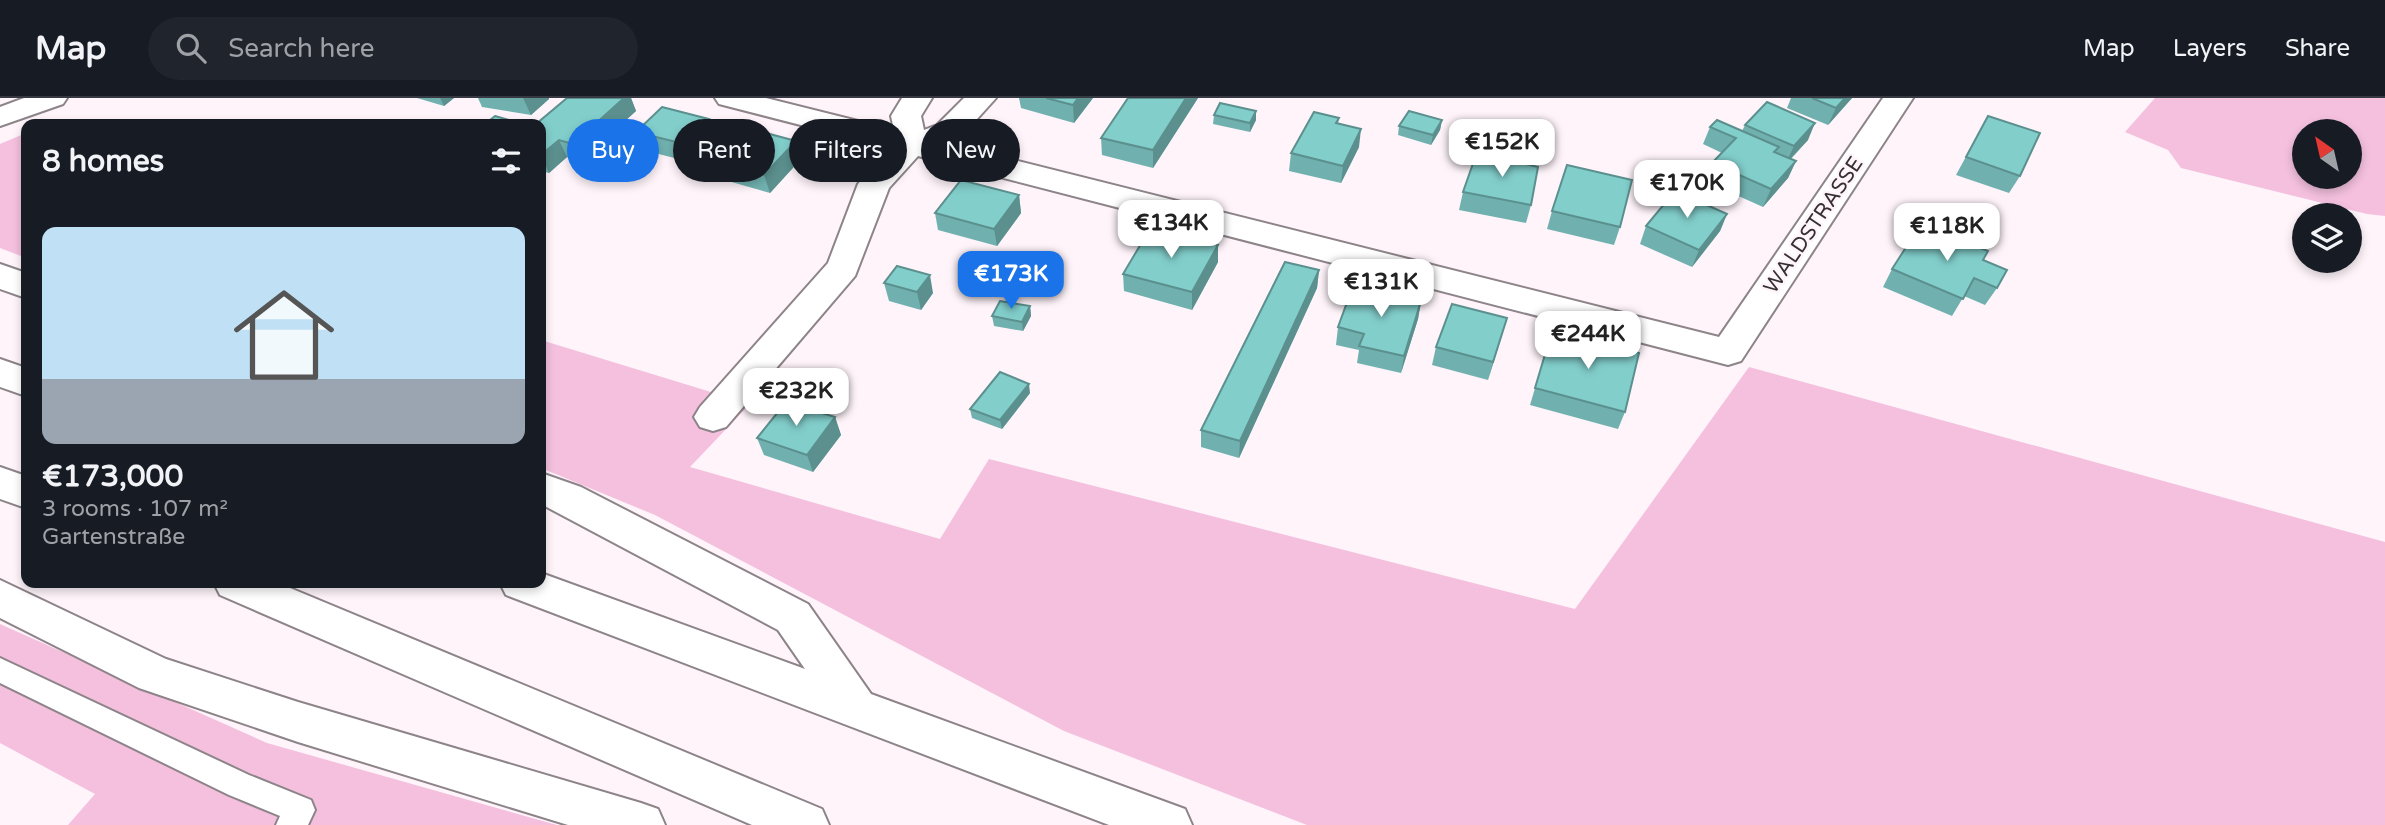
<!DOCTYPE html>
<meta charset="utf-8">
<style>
:root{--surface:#171b24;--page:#20242c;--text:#f1f3f6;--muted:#9ea1a6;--line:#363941;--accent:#1a73e8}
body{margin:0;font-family:"Varela Round",sans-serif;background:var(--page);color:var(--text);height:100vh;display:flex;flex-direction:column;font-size:26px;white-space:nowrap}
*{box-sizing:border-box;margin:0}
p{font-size:23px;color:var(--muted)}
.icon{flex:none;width:38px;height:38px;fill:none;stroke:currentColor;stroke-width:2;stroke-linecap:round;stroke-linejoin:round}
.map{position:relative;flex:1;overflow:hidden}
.drawer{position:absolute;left:21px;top:21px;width:525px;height:469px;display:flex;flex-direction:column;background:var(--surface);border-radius:14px;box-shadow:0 4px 10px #0003}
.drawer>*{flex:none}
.hud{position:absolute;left:567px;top:21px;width:665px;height:63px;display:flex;gap:14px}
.needle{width:46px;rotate:326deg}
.buttons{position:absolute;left:2292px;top:21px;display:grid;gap:14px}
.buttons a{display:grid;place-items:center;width:70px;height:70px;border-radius:50%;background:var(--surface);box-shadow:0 4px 10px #0003;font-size:35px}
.price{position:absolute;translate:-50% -60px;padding:0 16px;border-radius:14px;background:#fff;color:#222;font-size:23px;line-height:46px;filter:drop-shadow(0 2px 4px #0008)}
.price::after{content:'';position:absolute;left:50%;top:42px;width:21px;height:16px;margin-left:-10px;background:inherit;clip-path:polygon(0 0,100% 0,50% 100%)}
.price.on{background:var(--accent);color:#fff}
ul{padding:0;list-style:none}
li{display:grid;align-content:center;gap:14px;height:371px;padding:0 21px}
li+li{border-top:2px solid var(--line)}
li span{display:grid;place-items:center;height:217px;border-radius:14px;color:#555}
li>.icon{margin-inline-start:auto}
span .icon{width:126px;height:126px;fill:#fffc;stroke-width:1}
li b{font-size:30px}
h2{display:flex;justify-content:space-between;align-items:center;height:84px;padding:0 21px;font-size:30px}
.pill{padding:0 24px;border-radius:32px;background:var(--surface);box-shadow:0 4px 10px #0003;font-size:24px;line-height:63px}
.pill.on{background:var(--accent);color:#fff}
header{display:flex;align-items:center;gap:42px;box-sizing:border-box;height:98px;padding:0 35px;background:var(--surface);border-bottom:2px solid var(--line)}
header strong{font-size:33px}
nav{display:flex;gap:38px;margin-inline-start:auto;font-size:24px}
.search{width:490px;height:63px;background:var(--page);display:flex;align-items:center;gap:18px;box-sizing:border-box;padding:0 24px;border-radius:38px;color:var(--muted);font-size:26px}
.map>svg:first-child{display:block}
.green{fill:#f4c0de;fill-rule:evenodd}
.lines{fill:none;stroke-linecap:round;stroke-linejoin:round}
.lane-casing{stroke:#8d8489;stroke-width:4}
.street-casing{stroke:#8d8489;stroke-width:4}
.primary-casing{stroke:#8d8489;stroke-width:4}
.highway-casing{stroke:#8d8489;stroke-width:4}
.lane{fill:#fff;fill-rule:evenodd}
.street{fill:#fff;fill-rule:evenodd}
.primary{fill:#fff;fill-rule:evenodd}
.highway{fill:#fff;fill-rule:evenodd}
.wall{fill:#70b1af}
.shaded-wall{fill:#5b908e}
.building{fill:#82cecb;stroke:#5b908e;stroke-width:2}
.labels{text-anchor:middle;stroke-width:5;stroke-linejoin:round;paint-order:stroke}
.street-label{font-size:21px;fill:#353133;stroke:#fef4fa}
</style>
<header>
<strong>Map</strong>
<div class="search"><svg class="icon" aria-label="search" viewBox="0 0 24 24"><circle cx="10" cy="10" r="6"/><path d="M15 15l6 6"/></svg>Search here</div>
<nav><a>Map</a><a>Layers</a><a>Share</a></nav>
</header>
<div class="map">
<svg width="2385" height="727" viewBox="0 0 2385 727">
<rect width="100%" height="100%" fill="#fef4fa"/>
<g class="green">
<path d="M 2155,0 L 2385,0 L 2385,118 L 2367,116 L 2181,70 L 2168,52 L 2125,34 ZM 2350,33 L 2350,79 L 2305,79 L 2305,33 Z"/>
<path d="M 26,35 L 26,160 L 0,150 L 0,46 Z"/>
<path d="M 541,242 L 750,306 L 690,369 L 940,441 L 989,361 L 1575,511 L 1749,269 L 2385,444 L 2385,727 L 1307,727 L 1064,633 L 655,417 L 541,370 Z"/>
<path d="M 0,526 L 267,645 L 557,727 L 68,727 L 95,696 L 0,645 Z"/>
</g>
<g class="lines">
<g class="lane-casing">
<path id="lane" d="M 0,560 L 249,677 L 311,702 L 315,712 L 308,727 L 276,727 L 280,718 L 229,697 L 0,585 Z"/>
</g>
<g class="street-casing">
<path id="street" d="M 715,0 L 766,0 L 894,32 L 891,18 L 902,0 L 932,0 L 921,18 L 924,32 L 937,27 L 964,0 L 996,0 L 959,41 L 946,45 L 1719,239 L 1883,0 L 1913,0 L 1741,263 L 1728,267 L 918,58 L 889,90 L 855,178 L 726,329 L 713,333 L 700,329 L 694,319 L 700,309 L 828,165 L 858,86 L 890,50 L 719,6 Z"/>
</g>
<g class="primary-casing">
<path id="primary" d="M 24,0 L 67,0 L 63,6 L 0,28 L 0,9 Z"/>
</g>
<g class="highway-casing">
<g id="highway">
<path d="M 0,166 L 26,175 L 26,200 L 0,191 Z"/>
<path d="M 0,261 L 26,270 L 26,298 L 0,289 Z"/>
<path d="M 0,369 L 26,378 L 26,410 L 0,401 Z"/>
<path d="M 541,375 L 581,389 L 808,506 L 871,596 L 1185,711 L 1192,727 L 1109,727 L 506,497 L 500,485 L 541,485 L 541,475 L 805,571 L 778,532 L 541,406 Z"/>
<path d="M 0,482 L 166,561 L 298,604 L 641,705 L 658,711 L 665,727 L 568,727 L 298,644 L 139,590 L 0,520 Z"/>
<path d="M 214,485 L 278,485 L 822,711 L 829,727 L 752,727 L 220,497 Z"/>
</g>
</g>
<use href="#lane" class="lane"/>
<use href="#street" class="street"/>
<use href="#primary" class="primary"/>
<use href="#highway" class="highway"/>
</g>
<g class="wall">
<path d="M 417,0 L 454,0 L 444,8 Z"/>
<path d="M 478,0 L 549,0 L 549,1 L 531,17 L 482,9 Z"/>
<path d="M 567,0 L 631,0 L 636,13 L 581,63 L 567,59 L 549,75 L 541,73 L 541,26 Z"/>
<path d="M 1019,0 L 1093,0 L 1074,25 L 1021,10 Z"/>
<path d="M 1128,0 L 1198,0 L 1153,70 L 1102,57 L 1101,40 Z"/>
<path d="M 1791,0 L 1852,0 L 1828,27 L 1787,10 Z"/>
<path d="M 1256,13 L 1256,22 L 1250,34 L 1213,26 L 1214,17 Z"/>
<path d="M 1988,18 L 2020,78 L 2009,95 L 1956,77 Z"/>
<path d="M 1339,20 L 1338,26 L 1359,49 L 1341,85 L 1289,73 L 1291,55 Z"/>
<path d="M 1442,22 L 1440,32 L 1431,47 L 1398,37 L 1399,28 Z"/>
<path d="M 1745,27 L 1808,42 L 1791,61 L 1796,63 L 1788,80 L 1763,109 L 1705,83 L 1712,65 L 1722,55 L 1703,46 L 1710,29 L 1742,33 Z"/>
<path d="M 636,34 L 715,39 L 690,64 L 643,52 Z"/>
<path d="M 796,43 L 801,61 L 770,95 L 728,83 L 722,66 Z"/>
<path d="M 1463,94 L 1531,107 L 1526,125 L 1459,112 Z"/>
<path d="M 1019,97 L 1021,115 L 997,148 L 938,132 L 935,115 Z"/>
<path d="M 1552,113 L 1620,129 L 1614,147 L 1547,131 Z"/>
<path d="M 1727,116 L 1720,133 L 1692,169 L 1640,146 L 1646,128 Z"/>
<path d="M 1218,147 L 1218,164 L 1192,212 L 1124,193 L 1123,176 Z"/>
<path d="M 1983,162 L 1997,190 L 1985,207 L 1964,198 L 1952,218 L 1883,189 L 1892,171 Z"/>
<path d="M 1319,172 L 1317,190 L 1239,360 L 1201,349 L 1201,332 Z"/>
<path d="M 884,185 L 933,195 L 921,212 L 889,203 Z"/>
<path d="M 1421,203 L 1418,221 L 1401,275 L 1357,265 L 1359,252 L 1336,247 L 1338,229 Z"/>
<path d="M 1030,208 L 1031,218 L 1023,233 L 994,228 L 992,218 Z"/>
<path d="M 1552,233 L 1625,314 L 1618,331 L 1530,307 Z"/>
<path d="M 1502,237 L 1488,282 L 1432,267 L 1436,249 Z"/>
<path d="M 1030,295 L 1002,331 L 972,320 L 970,311 Z"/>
<path d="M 835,319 L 841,337 L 813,374 L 764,357 L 757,340 Z"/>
</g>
<g class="shaded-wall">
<path d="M 440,0 L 454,0 L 444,8 Z"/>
<path d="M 523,0 L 549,0 L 549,1 L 531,17 Z"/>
<path d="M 624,0 L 631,0 L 636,13 L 581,63 L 573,46 Z"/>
<path d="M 1078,0 L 1093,0 L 1074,25 L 1073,7 Z"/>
<path d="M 1186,0 L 1198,0 L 1153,70 L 1153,52 Z"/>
<path d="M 1845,0 L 1852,0 L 1828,27 L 1836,10 Z"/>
<path d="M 1256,13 L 1256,22 L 1250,34 L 1250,25 Z"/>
<path d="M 709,21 L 715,39 L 690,64 L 684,46 Z"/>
<path d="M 1442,22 L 1440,32 L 1431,47 L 1433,37 Z"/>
<path d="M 1815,25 L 1808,42 L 1786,65 L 1794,48 Z"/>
<path d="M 1361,31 L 1359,49 L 1341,85 L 1343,68 Z"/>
<path d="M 559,42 L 567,59 L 549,75 L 541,57 Z"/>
<path d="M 796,43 L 801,61 L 770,95 L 764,77 Z"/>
<path d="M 1796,63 L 1788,80 L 1763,109 L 1771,91 Z"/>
<path d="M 1019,97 L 1021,115 L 997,148 L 994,131 Z"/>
<path d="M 1727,116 L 1720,133 L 1692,169 L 1699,152 Z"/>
<path d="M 1218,147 L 1218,164 L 1192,212 L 1192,194 Z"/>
<path d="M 1319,172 L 1317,190 L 1239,360 L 1240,343 Z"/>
<path d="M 930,177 L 933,195 L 921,212 L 917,194 Z"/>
<path d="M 1421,203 L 1418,221 L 1401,275 L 1404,258 Z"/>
<path d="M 1030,208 L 1031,218 L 1023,233 L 1022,224 Z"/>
<path d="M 1507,220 L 1502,237 L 1488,282 L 1493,264 Z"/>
<path d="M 1029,286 L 1030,295 L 1002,331 L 1000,322 Z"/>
<path d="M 835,319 L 841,337 L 813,374 L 807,357 Z"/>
</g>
<g class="building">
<path d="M 567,0 L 624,0 L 573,46 L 559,42 L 541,57 L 541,26 L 536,26 Z"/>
<path d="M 1046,0 L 1078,0 L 1073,7 Z"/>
<path d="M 1128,0 L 1186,0 L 1153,52 L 1101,40 Z"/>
<path d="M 1812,0 L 1845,0 L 1836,10 Z"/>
<path d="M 1767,4 L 1815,25 L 1794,48 L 1745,27 Z"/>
<path d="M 1220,5 L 1256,13 L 1250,25 L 1214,17 Z"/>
<path d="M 662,9 L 709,21 L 684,46 L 636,34 Z"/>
<path d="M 1409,13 L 1442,22 L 1433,37 L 1399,28 Z"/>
<path d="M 1314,14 L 1339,20 L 1336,25 L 1361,31 L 1343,68 L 1291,55 Z"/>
<path d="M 495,18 L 523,26 L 485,26 Z"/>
<path d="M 1988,18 L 2040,35 L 2020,78 L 1966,59 Z"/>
<path d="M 1717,22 L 1779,49 L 1774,54 L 1796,63 L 1771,91 L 1712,65 L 1736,40 L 1710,29 Z"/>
<path d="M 755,32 L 796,43 L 764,77 L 722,66 Z"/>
<path d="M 1477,54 L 1538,69 L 1531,107 L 1463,94 Z"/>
<path d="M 1567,67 L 1632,82 L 1620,129 L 1552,113 Z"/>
<path d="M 961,82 L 1019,97 L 994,131 L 935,115 Z"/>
<path d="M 1675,93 L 1727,116 L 1699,152 L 1646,128 Z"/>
<path d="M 1921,126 L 1988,153 L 1983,162 L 2007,172 L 1997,190 L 1974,180 L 1963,201 L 1892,171 Z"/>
<path d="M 1151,129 L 1218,147 L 1192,194 L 1123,176 Z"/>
<path d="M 1285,164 L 1319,172 L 1240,343 L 1201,332 Z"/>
<path d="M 897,168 L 930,177 L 917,194 L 884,185 Z"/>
<path d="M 1353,188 L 1421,203 L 1404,258 L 1359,248 L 1364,236 L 1338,229 Z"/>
<path d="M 1000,203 L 1030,208 L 1022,224 L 992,218 Z"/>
<path d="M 1452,206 L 1507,220 L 1493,264 L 1436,249 Z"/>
<path d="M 1552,233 L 1639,255 L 1625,314 L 1535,290 Z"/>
<path d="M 1000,274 L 1029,286 L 1000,322 L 970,311 Z"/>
<path d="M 786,304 L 835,319 L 807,357 L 757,340 Z"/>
</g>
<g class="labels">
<g class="street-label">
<text transform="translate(1813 127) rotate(-56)" y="7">WALDSTRASSE</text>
</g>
</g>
</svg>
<div class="buttons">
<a><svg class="needle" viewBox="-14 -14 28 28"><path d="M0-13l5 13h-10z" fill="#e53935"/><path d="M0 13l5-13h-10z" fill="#9ea1a6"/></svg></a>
<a><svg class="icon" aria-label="layers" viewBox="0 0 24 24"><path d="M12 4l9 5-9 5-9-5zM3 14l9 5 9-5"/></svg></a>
</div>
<b class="price" style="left:1502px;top:81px">€152K</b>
<b class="price" style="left:1687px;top:122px">€170K</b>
<b class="price" style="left:1171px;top:162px">€134K</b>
<b class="price" style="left:1947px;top:165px">€118K</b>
<b class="price on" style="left:1011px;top:213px">€173K</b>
<b class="price" style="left:1381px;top:221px">€131K</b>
<b class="price" style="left:1588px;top:273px">€244K</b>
<b class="price" style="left:796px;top:330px">€232K</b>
<div class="hud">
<a class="pill on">Buy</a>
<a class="pill">Rent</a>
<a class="pill">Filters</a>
<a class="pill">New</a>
</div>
<section class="drawer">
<h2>8 homes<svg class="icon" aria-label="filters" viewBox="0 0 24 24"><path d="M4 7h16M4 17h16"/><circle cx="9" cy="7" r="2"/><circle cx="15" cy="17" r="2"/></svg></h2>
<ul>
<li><span style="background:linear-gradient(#bfe0f5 70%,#9aa5b1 0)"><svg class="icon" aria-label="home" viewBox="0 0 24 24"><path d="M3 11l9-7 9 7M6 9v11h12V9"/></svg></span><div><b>€173,000</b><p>3 rooms · 107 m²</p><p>Gartenstraße</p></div></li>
</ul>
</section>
</div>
